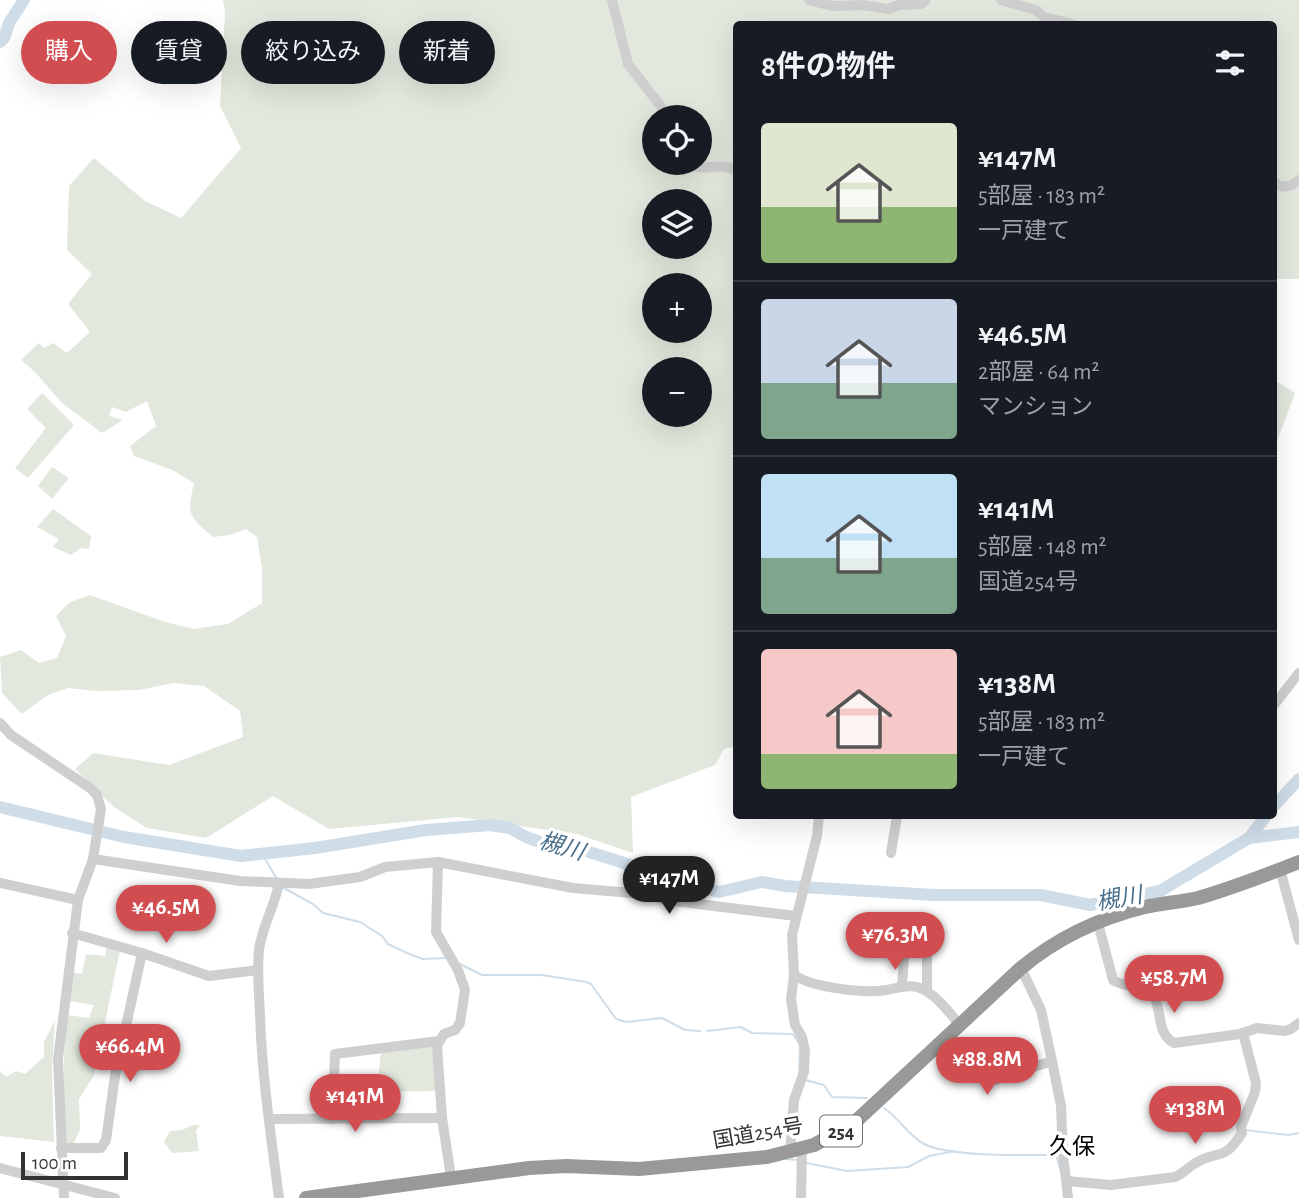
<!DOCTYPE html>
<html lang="ja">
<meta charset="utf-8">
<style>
:root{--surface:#171b24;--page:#20242c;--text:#f1f3f6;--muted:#9ea1a6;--line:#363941;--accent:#d14d50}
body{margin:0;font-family:"Alegreya Sans","Noto Sans JP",sans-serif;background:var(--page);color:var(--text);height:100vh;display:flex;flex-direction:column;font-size:26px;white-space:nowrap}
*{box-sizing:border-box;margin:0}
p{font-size:23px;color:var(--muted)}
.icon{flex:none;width:38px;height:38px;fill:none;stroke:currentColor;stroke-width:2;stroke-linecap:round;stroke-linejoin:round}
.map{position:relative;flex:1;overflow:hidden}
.side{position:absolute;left:733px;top:21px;width:544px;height:798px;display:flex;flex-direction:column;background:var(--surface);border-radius:7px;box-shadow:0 7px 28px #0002}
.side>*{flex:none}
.top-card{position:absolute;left:21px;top:21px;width:607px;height:63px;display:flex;gap:14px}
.fabs{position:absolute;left:642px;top:105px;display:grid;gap:14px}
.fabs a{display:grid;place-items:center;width:70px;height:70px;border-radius:50%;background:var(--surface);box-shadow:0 7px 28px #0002;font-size:35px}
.scale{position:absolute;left:21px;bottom:18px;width:107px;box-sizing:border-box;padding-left:7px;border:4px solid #323232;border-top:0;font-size:19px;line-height:24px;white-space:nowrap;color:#323232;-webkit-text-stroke:5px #fff;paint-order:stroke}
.price{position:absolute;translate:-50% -60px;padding:0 16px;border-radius:24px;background:var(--accent);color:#fff;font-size:23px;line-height:46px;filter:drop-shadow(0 2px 4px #0008)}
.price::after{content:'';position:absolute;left:50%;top:42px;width:21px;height:16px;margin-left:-10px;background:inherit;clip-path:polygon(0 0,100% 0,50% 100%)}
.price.current{background:#222;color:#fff}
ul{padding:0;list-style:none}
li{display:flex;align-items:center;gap:21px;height:175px;padding:0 28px}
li+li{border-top:2px solid var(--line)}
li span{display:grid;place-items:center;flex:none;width:196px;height:140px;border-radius:7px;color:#555}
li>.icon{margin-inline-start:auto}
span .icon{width:84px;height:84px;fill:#fffc;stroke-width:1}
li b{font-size:30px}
h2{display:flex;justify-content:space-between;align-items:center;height:84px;padding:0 28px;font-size:30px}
.tag{padding:0 24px;border-radius:32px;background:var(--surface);box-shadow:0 7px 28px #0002;font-size:24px;line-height:63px}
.tag.current{background:var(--accent);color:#fff}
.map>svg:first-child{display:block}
.green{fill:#e2e8dd;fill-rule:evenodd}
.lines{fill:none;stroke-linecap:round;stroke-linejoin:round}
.stream{stroke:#cfdde8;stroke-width:2}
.river{stroke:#cfdde8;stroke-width:12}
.minor{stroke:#cfcfcf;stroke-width:10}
.highway{stroke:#999;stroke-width:14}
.labels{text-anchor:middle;stroke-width:7;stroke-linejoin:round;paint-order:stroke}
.shield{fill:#fff;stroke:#707070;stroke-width:2}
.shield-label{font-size:19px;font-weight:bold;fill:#323232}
.street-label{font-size:21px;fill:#323232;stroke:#fff}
.water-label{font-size:23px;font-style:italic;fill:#496f8b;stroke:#fff}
.neighbourhood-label{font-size:23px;fill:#000;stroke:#fff}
</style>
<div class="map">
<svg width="1299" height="1198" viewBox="0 0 1299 1198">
<rect width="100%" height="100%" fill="#fff"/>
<g class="green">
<path d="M 223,0 L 1299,0 L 1299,279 L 1274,279 L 1274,24 L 737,24 L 737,746 L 724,749 L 715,765 L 631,797 L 633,853 L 577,834 L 458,817 L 329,829 L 273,796 L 206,838 L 147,828 L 114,807 L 75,769 L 93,753 L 169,765 L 243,737 L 240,711 L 204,686 L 173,683 L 139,690 L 97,691 L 68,688 L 48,695 L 22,714 L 2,693 L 0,657 L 21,650 L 39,663 L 57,658 L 66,636 L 56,616 L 70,602 L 90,595 L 165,622 L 194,629 L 228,624 L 262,603 L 262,568 L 257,537 L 246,529 L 230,535 L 213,537 C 188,516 187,514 194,483 L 172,470 L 134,456 L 130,446 L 156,426 L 147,401 L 126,412 L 112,407 L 109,416 L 123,420 L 102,433 L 61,402 L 35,372 L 21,360 L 39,343 L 44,348 L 53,343 L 67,353 L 90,332 L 68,304 L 92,274 L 67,250 L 69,186 L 94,158 L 145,201 L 181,218 L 241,148 L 220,106 L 225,13 ZM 654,117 L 700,117 L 700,163 L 654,163 ZM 654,201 L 700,201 L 700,247 L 654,247 ZM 654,285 L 700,285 L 700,331 L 654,331 ZM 654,369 L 700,369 L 700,415 L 654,415 Z"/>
<path d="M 1274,341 L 1276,381 L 1295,393 L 1274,449 Z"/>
<path d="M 42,393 L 74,425 L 28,478 L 15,468 L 46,428 L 27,409 Z"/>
<path d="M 52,467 L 69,478 L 52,499 L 38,486 Z"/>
<path d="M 53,509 L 91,536 L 89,549 L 81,548 L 71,555 L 53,547 L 59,539 L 37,527 Z"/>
<path d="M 107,946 L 120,950 L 94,1075 L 79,1099 L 80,1129 L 73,1145 L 67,1146 L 64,1142 L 64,1057 L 67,1015 L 89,1018 L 94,1005 L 68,1001 L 70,972 L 82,974 L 86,954 L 105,956 Z"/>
<path d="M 55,1020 L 52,1067 L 54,1142 L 0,1136 L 0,1071 L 6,1077 L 16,1071 L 25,1074 L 44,1057 L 44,1042 Z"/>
<path d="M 430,1045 L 435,1048 L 439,1091 L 377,1092 L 381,1051 Z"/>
<path d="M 193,1125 L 200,1125 L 196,1131 L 199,1151 L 172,1153 L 164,1142 L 170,1131 L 182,1130 Z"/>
</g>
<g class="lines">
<g class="stream">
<path d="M 262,854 L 277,879"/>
<path d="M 282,887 L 313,904 L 323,913 L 360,922 L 382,936 L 388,944 L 409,954 L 423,959 L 445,958"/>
<path d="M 460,964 L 482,975 L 542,975 L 586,982 L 591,984 L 616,1019 L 626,1022 L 662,1018 L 685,1030 L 700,1031"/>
<path d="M 707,1031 L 741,1027 L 752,1033 L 793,1034 L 798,1042"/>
<path d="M 799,1073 L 800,1047"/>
<path d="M 805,1080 L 824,1085 L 832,1097 L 867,1098"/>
<path d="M 884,1108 C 899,1118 908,1135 924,1144 C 950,1157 1023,1155 1053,1155 L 1057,1158 L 1060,1169"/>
<path d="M 1245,1130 L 1288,1135 L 1299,1133"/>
<path d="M 786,1159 L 798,1160"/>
<path d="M 806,1163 L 847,1171 L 908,1167 L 929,1156 L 955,1151"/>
</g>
<g class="river">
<path d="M 0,42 L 4,38 L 9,23 L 24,0"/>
<path d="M 1274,806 L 1299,779"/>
<path d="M 0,807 L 124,837 L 241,856 L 315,848 L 426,830 L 490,825 L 510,828 L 526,837 L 548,845 L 583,850 L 703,888 L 719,892 L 762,882 L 785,886 L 934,895 L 1041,895 L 1090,905 L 1160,891 L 1249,838 L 1266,816"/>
<path d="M 1249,838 L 1299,832"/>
</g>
<g class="minor">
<path d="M 612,0 L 628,64 L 669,117"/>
<path d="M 809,0 L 832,6 L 863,5 L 888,9 L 898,5 L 921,4 L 926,0"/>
<path d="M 1001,0 L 1036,10 L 1044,17 L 1072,24"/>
<path d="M 685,163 C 703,174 721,160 737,171"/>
<path d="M 1274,181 C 1282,190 1290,187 1299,180"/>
<path d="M 1274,705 L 1299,673"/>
<path d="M 0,723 L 11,735 L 90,788 L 97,795 L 101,809 L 93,859 L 78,900 L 58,1059 L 64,1198"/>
<path d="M 891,853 L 897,816"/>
<path d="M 93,859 L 240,881 L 309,884 L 360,877 L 385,867 L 438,862 L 573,888 L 643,894 L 673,901 L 796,916"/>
<path d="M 438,862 L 436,932 L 458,970 L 465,990 L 460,1023 L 455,1030 L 444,1034 L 437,1045 L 442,1118 L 451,1177"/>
<path d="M 1280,869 L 1299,940"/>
<path d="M 0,883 L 78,900"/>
<path d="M 1098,923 L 1113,980 C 1124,988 1148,985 1154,997 C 1163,1013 1156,1033 1174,1043 L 1240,1034 L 1257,1028 L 1285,1031 L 1291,1029 L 1299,1023"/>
<path d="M 72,933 L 142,953 L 209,976 L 258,970"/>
<path d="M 1021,968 L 1041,1010 L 1052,1061 L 1061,1106 L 1063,1154 L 1068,1198"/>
<path d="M 794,975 C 811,987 856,992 878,991 C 895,990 911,981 926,991 C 940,999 950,1014 961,1026"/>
<path d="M 902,986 L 906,931 L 930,933"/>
<path d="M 927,991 L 927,949 L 930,929"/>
<path d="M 945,1040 L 960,1056 L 976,1062 L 988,1082 L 1052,1061"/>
<path d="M 269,1119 L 442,1118"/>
<path d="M 332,1119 L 335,1054 L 439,1041"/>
<path d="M 61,1148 L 101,1148 L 106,1140 L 115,1076 L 142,953"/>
<path d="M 790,1152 L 794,1100 L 804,1072 L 805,1051 L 802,1037 L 795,1025 L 791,999 L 794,975 L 792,935 L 817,836 L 819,816"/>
<path d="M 0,1168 L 115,1198"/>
<path d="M 1067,1181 L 1111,1185 L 1175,1177 C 1183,1174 1187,1168 1194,1164 C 1219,1148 1222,1164 1242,1133 L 1241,1127 L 1255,1092 L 1256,1083 L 1243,1033"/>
<path d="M 279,1198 C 271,1137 262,1076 260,1015 C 259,993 257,971 259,950 C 262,926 275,906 279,883"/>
<path d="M 801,1198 L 802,1149"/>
</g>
<path class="highway" d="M 306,1198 L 529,1168 L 566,1166 L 639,1169 L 767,1157 L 814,1145 L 854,1123 L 1021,968 C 1056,939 1100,918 1145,907 C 1162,903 1181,902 1198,898 C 1232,888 1266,875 1299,862"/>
</g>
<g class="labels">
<rect class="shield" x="820" y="1115.5" width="42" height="31" rx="5"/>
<g class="shield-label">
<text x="841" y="1138">254</text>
</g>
<g class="street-label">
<text transform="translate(758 1133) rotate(-10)" y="7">国道254号</text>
</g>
<g class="water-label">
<text transform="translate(562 846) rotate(16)" y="8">槻川</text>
<text transform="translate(1119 898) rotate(-10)" y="8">槻川</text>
</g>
<g class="neighbourhood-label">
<text x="1072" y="1154">久保</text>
</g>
</g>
</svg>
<div class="fabs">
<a><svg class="icon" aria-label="locate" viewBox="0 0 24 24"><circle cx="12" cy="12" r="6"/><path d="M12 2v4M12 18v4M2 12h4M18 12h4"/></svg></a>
<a><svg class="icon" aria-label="layers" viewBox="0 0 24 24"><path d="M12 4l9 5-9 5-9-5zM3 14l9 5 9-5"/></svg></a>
<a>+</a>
<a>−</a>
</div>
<div class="scale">100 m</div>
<b class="price current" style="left:669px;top:916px">¥147M</b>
<b class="price" style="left:166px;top:945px">¥46.5M</b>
<b class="price" style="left:895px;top:972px">¥76.3M</b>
<b class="price" style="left:1174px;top:1015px">¥58.7M</b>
<b class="price" style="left:130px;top:1084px">¥66.4M</b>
<b class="price" style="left:987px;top:1097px">¥88.8M</b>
<b class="price" style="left:355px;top:1134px">¥141M</b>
<b class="price" style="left:1195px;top:1146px">¥138M</b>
<div class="top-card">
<a class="tag current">購入</a>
<a class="tag">賃貸</a>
<a class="tag">絞り込み</a>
<a class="tag">新着</a>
</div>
<section class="side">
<h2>8件の物件<svg class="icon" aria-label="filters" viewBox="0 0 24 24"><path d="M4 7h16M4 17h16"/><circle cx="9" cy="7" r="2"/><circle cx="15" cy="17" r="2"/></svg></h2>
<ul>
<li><span style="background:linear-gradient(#dfe7d0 60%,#8fb573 0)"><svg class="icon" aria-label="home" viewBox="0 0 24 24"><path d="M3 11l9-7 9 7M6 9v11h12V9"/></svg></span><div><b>¥147M</b><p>5部屋 · 183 m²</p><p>一戸建て</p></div></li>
<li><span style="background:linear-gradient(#c9d6e8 60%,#7fa58c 0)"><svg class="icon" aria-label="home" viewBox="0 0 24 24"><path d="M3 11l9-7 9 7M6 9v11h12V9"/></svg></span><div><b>¥46.5M</b><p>2部屋 · 64 m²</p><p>マンション</p></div></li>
<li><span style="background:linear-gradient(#bfe0f5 60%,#7fa58c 0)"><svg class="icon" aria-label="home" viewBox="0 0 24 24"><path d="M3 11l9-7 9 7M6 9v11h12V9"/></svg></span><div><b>¥141M</b><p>5部屋 · 148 m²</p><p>国道254号</p></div></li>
<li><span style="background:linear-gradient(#f6c9c9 75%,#8fb573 0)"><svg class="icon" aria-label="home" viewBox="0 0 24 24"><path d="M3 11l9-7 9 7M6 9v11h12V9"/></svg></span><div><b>¥138M</b><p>5部屋 · 183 m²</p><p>一戸建て</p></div></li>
</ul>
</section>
</div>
